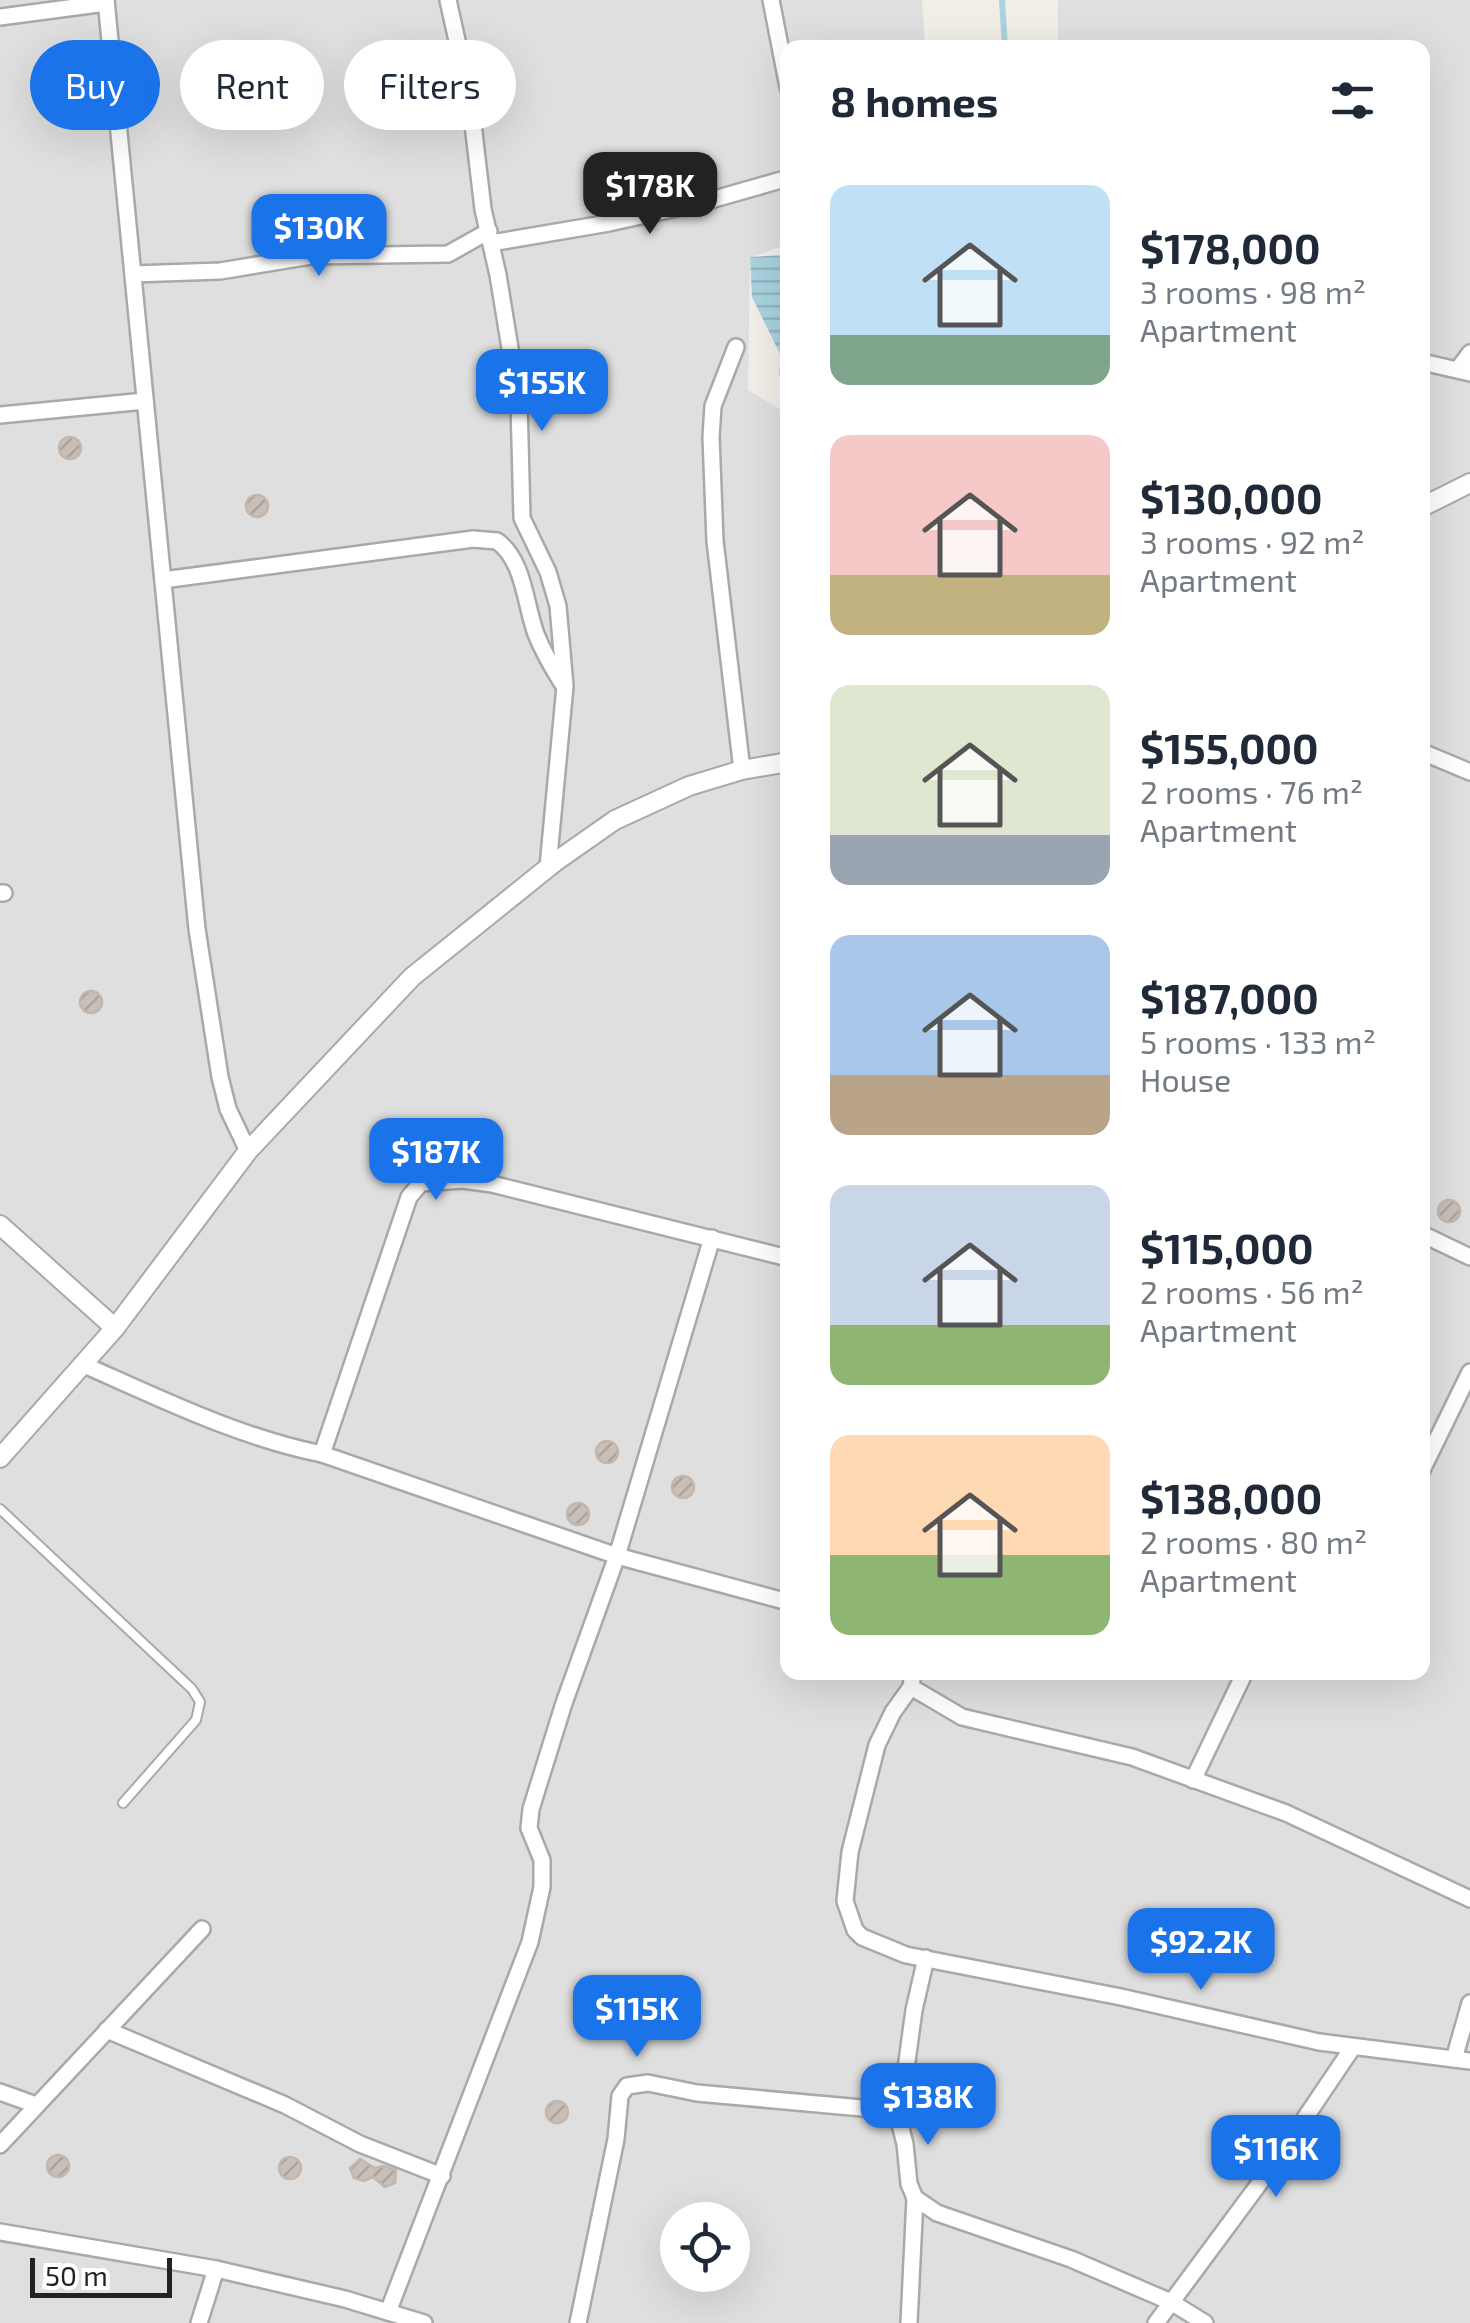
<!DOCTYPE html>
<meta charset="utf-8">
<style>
:root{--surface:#fff;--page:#f6f6f7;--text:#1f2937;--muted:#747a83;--accent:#1a73e8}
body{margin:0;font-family:"Exo 2",sans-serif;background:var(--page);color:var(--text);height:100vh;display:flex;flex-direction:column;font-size:38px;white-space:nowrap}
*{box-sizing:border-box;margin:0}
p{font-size:32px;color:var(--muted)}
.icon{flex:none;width:55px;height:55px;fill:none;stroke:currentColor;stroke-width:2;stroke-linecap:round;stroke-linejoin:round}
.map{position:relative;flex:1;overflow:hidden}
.panel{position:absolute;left:780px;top:40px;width:650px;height:1640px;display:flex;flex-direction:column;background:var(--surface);border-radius:20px;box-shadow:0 10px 40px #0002}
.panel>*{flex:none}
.banner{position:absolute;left:30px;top:40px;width:600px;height:90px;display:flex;gap:20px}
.buttons{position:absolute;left:660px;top:2202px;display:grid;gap:20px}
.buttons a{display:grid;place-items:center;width:90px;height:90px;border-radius:50%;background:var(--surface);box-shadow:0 10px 40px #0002;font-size:50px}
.scale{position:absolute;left:30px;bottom:25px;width:142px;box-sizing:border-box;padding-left:10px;border:5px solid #222;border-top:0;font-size:28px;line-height:35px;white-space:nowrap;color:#222;-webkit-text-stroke:8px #fff;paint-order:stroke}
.price{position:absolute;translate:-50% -85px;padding:0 22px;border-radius:20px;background:var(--accent);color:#fff;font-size:32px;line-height:65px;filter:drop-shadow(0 2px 5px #0008)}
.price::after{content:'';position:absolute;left:50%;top:60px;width:30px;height:22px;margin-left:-15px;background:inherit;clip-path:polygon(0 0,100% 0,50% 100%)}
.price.current{background:#222;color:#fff}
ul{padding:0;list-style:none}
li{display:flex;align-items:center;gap:30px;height:250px;padding:0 50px}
li span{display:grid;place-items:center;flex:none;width:280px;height:200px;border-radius:20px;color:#555}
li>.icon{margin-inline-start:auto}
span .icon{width:120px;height:120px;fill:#fffc;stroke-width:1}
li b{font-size:42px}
h2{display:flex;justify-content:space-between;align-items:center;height:120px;padding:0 50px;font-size:42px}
.pill{padding:0 35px;border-radius:45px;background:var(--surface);box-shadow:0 10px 40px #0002;font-size:35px;line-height:90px}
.pill.current{background:var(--accent);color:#fff}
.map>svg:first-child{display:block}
.residential{fill:#e0dfdf;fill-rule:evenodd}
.water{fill:url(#water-rules)}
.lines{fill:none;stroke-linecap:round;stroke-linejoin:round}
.stream{stroke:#aad3df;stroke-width:6}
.building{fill:url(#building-hatch);stroke:#c4b6ab;stroke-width:2.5}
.service-casing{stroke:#a9a9a9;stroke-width:12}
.minor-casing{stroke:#a9a9a9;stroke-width:20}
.tertiary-casing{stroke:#a9a9a9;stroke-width:22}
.service{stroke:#fff;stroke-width:8}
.minor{stroke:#fff;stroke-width:15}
.tertiary{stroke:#fff;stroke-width:18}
</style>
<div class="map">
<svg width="1470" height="2323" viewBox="0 0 1470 2323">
<defs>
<pattern id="water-rules" width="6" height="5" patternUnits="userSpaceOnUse" patternTransform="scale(2.5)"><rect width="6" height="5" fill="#aad3df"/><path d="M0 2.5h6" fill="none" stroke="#92b5bf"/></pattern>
<pattern id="building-hatch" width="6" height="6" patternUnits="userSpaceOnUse" patternTransform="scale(2.5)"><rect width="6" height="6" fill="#c7bfb8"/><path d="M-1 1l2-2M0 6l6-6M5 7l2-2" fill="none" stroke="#aba49e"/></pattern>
</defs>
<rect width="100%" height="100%" fill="#f2efe9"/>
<path class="residential" d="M 0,0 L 922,0 L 925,47 L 788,48 L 787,244 L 750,258 L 748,390 L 788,414 L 788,1672 L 1422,1672 L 1422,48 L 1058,47 L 1058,0 L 1470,0 L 1470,2323 L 0,2323 ZM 678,2220 L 732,2220 L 732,2275 L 678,2275 Z"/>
<path class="water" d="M 787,255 L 788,255 L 787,386 L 779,374 L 781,356 L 752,297 L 750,257 Z"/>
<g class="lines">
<path class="stream" d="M 1002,0 L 1005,48"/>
</g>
<g class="building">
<circle cx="702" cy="174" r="11"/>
<circle cx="70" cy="448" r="11"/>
<circle cx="257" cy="506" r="11"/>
<circle cx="91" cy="1002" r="11"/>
<circle cx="1449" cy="1211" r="11"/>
<circle cx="607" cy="1452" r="11"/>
<circle cx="683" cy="1487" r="11"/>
<circle cx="578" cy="1514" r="11"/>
<circle cx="557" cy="2112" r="11"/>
<circle cx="58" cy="2166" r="11"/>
<circle cx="290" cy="2168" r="11"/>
<path d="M 360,2159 L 375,2168 L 384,2166 L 396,2170 L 395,2183 L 385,2187 L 373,2177 L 364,2181 L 354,2178 L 350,2168 Z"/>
</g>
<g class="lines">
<g class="service-casing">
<path id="service" d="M 0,1509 L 192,1689 L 200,1702 L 196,1720 L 123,1803"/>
</g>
<g class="minor-casing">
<g id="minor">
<path d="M 106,0 L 197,929 L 220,1077 L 228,1109 L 248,1151"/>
<path d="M 448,0 L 470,99 L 483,209 L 498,275 L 519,403 L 522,518 L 548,572 L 558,606 L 565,686 L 548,867"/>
<path d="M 771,0 L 788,87"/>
<path d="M 0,17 L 106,3"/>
<path d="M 491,243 L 609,223 L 704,202 L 788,178"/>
<path d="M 133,274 L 220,271 L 311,256 L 448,254 L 489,231"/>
<path d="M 736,347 L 713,406 L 711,437 L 715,541 L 742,770"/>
<path d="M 1422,362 L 1470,373"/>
<path d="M 1458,369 L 1470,353"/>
<path d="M 0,415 L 145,401"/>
<path d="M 163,580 L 473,539 L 497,541 C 524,560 525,604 536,634 C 543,652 552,667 562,683"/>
<path d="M 1422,752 L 1470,772"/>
<path d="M 0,893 L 4,893"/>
<path d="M 1422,1234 L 1470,1257"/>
<path d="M 82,1364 C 161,1399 238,1437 322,1454 L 617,1556 L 788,1602"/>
<path d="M 322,1454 L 409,1197 L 421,1183 L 463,1180 L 492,1184 L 788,1258"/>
<path d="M 1422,1470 L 1470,1372"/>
<path d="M 913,1672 L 911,1687 L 893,1712 L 877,1745 L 850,1852 L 845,1901 L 855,1930 L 862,1937 L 906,1955 L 1121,1997 L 1319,2042 L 1470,2061"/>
<path d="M 911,1687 L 962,1717 L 1132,1757 L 1286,1813 L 1470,1899"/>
<path d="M 1193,1780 L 1245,1672"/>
<path d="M 926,1958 L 914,2010 L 899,2120 L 905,2144 L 909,2184 L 915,2198 L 937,2213 L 1071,2259 L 1171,2302 L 1205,2323"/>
<path d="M 107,2030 L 285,2105 L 360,2144 L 442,2176"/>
<path d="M 1454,2059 L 1470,2003"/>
<path d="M 0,2092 L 36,2105"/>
<path d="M 0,2145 L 202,1929"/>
<path d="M 0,2232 L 216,2269 L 345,2299 L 424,2323"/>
<path d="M 388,2312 L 530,1942 L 542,1887 L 542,1860 L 529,1828 L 531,1809 L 564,1703 L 617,1556 L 712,1238"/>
<path d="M 199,2323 L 216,2269"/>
<path d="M 578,2323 L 616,2139 L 620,2096 L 627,2086 L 648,2083 L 697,2093 L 873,2109 L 888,2112 L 899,2120"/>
<path d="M 909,2323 L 915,2198"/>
<path d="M 1156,2323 L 1276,2161 L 1353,2047"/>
</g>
</g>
<g class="tertiary-casing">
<g id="tertiary">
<path d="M 1422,507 L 1470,483"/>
<path d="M 0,1225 L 115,1328"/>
<path d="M 0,1458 L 115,1328 L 248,1151 L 412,977 L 555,862 L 615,820 L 689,786 L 742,770 L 788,762"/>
</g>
</g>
<use href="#service" class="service"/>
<use href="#minor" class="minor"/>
<use href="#tertiary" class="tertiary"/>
</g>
</svg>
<div class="buttons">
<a><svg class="icon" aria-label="locate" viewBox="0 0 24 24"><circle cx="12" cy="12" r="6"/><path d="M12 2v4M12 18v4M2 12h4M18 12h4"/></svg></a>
</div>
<div class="scale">50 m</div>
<b class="price current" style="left:650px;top:237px">$178K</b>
<b class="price" style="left:319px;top:279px">$130K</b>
<b class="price" style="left:542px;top:434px">$155K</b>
<b class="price" style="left:436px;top:1203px">$187K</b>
<b class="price" style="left:1201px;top:1993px">$92.2K</b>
<b class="price" style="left:637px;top:2060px">$115K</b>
<b class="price" style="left:928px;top:2148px">$138K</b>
<b class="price" style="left:1276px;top:2200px">$116K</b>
<div class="banner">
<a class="pill current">Buy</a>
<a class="pill">Rent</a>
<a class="pill">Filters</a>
</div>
<section class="panel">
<h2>8 homes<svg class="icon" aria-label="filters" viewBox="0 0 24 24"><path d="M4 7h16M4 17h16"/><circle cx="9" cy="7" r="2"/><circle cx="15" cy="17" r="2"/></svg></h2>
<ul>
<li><span style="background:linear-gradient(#bfe0f5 75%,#7fa58c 0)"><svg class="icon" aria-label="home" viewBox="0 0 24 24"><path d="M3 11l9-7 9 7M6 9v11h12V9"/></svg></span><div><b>$178,000</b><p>3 rooms · 98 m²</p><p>Apartment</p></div></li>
<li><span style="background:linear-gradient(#f6c9c9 70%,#c2b280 0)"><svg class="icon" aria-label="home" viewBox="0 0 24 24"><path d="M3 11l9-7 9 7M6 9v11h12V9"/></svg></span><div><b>$130,000</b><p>3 rooms · 92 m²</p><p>Apartment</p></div></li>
<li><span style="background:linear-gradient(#dfe7d0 75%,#9aa5b1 0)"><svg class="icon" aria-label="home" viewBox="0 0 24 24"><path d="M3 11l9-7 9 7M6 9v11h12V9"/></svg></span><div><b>$155,000</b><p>2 rooms · 76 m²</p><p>Apartment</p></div></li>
<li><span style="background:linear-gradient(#a9c7e8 70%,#b9a48a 0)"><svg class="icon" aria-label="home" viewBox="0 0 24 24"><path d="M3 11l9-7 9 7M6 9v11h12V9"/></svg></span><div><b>$187,000</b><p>5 rooms · 133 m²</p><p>House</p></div></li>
<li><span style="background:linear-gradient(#c9d6e8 70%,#8fb573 0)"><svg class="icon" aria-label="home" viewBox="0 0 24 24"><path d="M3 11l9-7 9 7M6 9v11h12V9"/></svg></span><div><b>$115,000</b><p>2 rooms · 56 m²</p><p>Apartment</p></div></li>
<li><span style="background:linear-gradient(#ffd9b3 60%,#8fb573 0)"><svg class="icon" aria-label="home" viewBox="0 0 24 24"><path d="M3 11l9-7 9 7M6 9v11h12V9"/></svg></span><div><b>$138,000</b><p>2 rooms · 80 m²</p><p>Apartment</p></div></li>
</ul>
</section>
</div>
